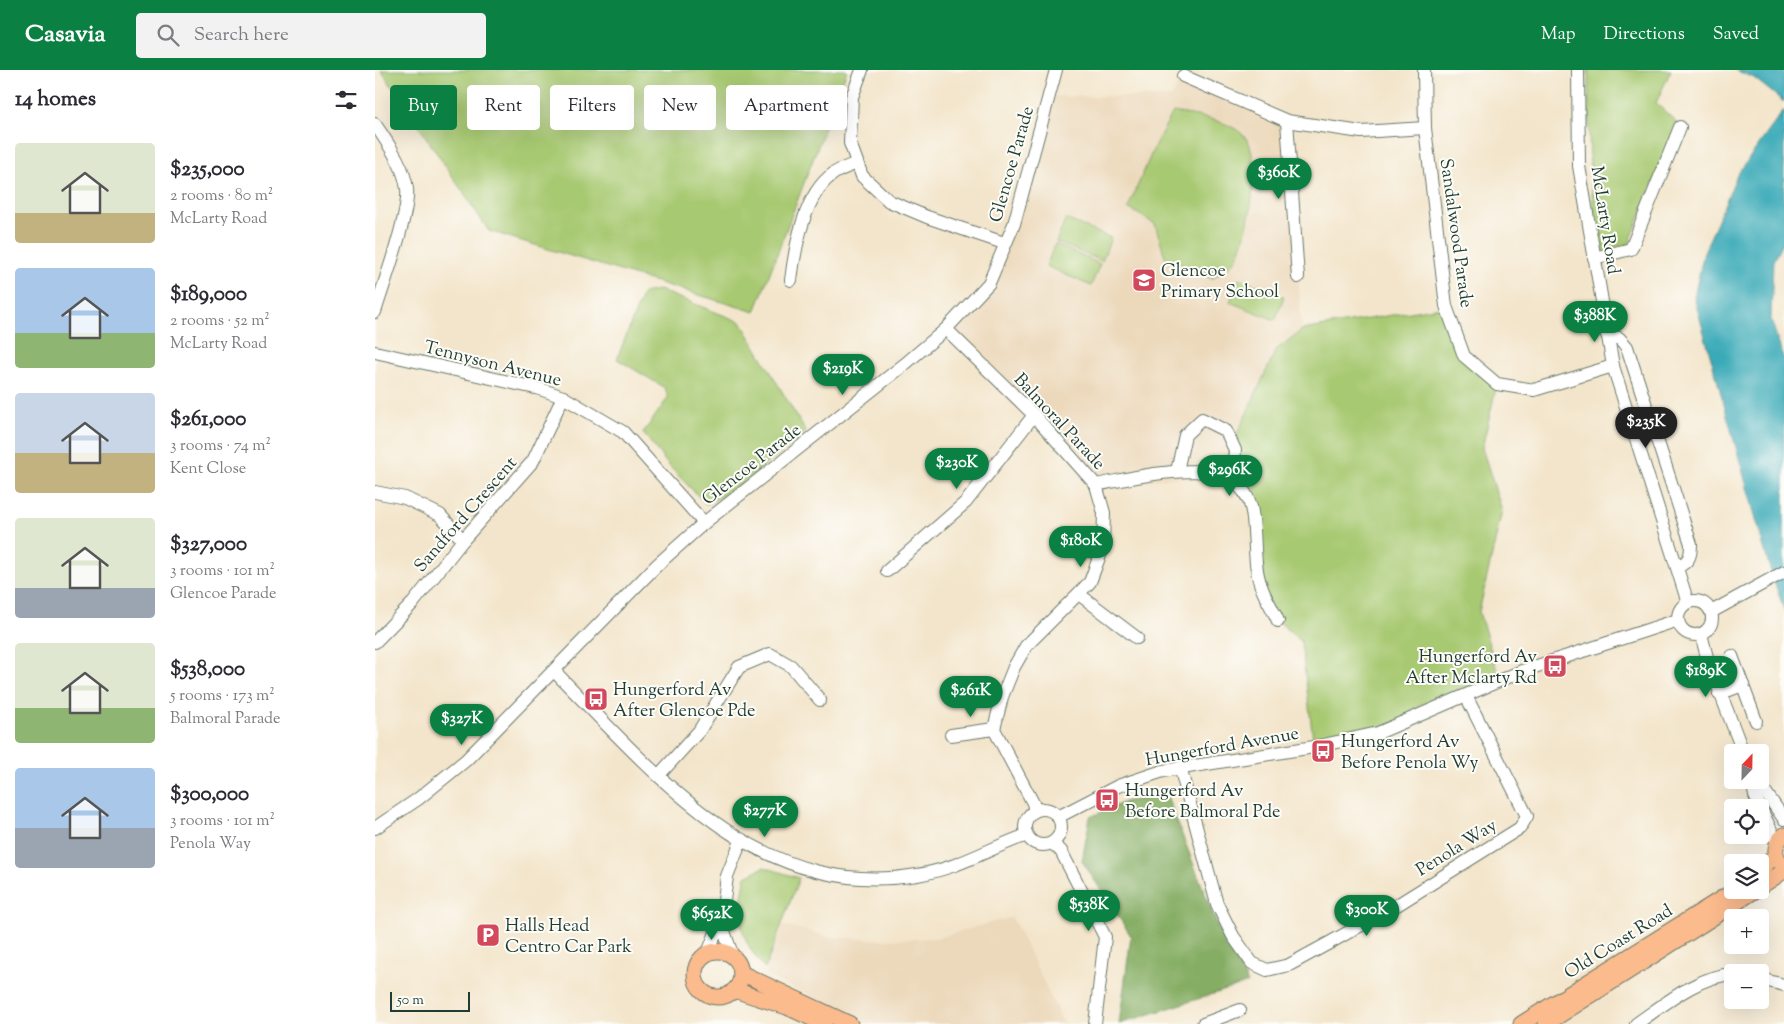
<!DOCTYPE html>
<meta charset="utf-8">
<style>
:root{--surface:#fff;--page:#f2f2f3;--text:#2b2b33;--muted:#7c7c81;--accent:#0b8043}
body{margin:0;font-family:"Sorts Mill Goudy",serif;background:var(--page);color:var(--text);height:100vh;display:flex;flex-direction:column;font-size:19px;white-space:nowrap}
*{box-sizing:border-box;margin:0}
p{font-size:16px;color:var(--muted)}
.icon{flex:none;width:28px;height:28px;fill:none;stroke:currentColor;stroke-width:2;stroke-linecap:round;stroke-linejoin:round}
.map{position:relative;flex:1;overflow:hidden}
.sheet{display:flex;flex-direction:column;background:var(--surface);width:375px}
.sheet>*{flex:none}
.guide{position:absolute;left:15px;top:15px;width:475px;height:45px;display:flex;gap:10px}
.needle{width:32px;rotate:22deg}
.fabs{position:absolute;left:1349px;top:674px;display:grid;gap:10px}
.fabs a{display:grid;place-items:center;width:45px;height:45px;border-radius:5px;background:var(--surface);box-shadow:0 5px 20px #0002;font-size:25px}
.scale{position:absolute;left:15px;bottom:12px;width:80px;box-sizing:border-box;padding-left:5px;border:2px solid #1f3d34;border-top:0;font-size:14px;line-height:18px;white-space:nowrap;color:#1f3d34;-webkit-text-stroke:4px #fdfcf7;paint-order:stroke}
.price{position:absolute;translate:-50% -42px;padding:0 11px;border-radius:18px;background:var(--accent);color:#fff;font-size:16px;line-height:32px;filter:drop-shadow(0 1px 2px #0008)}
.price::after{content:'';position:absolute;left:50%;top:30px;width:15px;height:11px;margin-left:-8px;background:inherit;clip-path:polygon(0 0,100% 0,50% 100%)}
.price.on{background:#222;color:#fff}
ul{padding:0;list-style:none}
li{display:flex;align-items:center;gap:15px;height:125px;padding:0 15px}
li span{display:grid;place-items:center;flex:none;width:140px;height:100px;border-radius:5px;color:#555}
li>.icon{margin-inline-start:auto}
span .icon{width:60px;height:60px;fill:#fffc;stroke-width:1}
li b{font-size:21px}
h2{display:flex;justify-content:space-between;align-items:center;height:60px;padding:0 15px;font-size:21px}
.tag{padding:0 18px;border-radius:5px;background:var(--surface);box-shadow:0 5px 20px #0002;font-size:18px;line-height:45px}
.tag.on{background:var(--accent);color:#fff}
header{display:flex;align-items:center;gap:30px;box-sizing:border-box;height:70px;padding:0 25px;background:var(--accent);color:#fff}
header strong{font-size:24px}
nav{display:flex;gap:28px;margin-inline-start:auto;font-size:18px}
.search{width:350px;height:45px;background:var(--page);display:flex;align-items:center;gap:12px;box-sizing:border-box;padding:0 18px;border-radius:5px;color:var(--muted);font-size:19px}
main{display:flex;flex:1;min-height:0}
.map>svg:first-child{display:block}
.built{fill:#ecd8ba}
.green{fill:#a7c971;stroke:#638352}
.forest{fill:#85ad63;stroke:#52754c}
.water{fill:#3aaab8;stroke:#2c7476}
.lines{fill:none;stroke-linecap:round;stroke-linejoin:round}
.minor-casing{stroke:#697869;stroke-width:14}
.major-casing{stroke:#697869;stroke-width:17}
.minor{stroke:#fff;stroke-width:12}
.major{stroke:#fbbb8d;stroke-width:15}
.labels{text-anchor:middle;stroke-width:4;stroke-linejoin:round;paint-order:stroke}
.street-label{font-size:18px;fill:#1f3d34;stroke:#fdfcf7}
.poi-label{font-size:18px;fill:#1f3d34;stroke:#fdfcf7;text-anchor:start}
</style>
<header>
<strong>Casavia</strong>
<div class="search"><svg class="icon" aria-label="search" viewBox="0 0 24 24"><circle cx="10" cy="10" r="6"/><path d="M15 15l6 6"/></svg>Search here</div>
<nav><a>Map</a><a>Directions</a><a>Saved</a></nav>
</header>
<main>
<section class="sheet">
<h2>14 homes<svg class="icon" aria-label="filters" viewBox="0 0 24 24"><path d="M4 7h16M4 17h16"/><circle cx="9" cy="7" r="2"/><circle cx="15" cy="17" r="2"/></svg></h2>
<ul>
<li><span style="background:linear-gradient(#dfe7d0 70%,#c2b280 0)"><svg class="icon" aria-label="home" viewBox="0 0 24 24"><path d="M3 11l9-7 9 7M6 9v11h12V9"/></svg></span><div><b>$235,000</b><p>2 rooms · 80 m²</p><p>McLarty Road</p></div></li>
<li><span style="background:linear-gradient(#a9c7e8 65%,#8fb573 0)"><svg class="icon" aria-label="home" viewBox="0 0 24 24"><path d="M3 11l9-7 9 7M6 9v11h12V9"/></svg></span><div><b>$189,000</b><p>2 rooms · 52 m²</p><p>McLarty Road</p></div></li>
<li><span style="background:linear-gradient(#c9d6e8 60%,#c2b280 0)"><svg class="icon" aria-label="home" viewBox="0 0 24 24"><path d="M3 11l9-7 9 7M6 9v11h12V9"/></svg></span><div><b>$261,000</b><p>3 rooms · 74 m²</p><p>Kent Close</p></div></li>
<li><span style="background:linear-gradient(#dfe7d0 70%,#9aa5b1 0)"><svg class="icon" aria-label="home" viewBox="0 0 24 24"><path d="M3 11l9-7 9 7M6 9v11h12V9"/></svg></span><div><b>$327,000</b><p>3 rooms · 101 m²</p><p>Glencoe Parade</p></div></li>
<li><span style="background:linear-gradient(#dfe7d0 65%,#8fb573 0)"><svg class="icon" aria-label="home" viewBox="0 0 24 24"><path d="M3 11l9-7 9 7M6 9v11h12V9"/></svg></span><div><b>$538,000</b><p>5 rooms · 173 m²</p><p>Balmoral Parade</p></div></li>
<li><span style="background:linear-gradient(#a9c7e8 60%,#9aa5b1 0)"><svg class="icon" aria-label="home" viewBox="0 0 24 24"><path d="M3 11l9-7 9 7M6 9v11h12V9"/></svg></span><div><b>$300,000</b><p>3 rooms · 101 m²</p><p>Penola Way</p></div></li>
</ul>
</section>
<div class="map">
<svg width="1409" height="954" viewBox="0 0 1409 954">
<rect width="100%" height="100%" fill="#fdfcf7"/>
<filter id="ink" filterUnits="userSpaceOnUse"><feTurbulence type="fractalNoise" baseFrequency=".02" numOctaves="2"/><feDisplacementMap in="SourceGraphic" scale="10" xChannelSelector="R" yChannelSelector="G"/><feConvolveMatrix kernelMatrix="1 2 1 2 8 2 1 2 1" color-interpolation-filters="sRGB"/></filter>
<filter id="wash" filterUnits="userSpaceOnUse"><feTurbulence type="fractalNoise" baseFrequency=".0096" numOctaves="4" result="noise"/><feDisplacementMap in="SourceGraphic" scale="20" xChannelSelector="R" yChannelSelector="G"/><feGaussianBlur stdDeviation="1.12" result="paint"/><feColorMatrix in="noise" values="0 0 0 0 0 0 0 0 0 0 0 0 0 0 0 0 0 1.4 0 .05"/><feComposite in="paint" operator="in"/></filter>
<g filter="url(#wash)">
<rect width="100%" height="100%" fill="#f3e5cb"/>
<g class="built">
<path d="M 808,6 L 912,51 L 927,260 L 901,280 L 844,403 L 721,415 L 571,259 L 614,213 L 674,26 L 797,27 Z"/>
<path d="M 637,847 L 689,954 L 493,954 L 479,944 L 390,906 L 408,855 L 457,867 L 511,870 L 562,868 Z"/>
</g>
<g class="green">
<path d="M 6,0 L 472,0 L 380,242 L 114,161 Z"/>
<path d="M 1213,0 L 1296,0 L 1281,33 L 1302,53 L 1254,174 L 1223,182 L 1215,103 Z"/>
<path d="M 798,42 C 820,46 863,50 874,73 C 885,98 874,166 861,189 C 856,197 844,203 837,209 L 790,187 L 780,154 L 753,138 L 781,73 Z"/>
<path d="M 691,149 L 736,168 L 727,191 L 681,172 Z"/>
<path d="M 680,174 L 725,194 L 716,216 L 671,196 Z"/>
<path d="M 864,208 L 909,227 L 900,250 L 855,232 Z"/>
<path d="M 284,220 L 366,252 L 431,362 L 357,421 L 331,434 L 295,397 L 268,363 L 293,328 L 290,318 L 242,289 L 268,223 Z"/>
<path d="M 1071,236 L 1089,286 L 1122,314 L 1107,378 L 1127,441 L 1104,542 L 1125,610 L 1043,647 L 939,677 L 926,571 L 903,551 L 886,515 L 876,435 L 844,403 L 901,280 L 927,260 Z"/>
<path d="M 389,797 L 424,808 L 390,899 C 361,863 362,849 371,806 Z"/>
</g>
<path class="forest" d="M 792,726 L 845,862 L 873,913 L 744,954 L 756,866 L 707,791 L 715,747 L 752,731 Z"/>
<g class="water">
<path d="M 1360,0 L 1409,0 L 1409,32 L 1379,8 Z"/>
<path d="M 1409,40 L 1409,170 L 1398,191 L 1396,249 L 1409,290 L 1409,540 L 1394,496 L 1319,227 L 1329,182 L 1362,105 Z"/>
</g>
</g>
<g filter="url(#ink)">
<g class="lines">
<g class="minor-casing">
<g id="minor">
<path d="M 487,0 L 477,27 L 475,73 L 487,106 L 514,131 L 552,147 L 629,173"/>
<path d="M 1049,0 L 1050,58 L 1071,236 L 1089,286 L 1122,314 L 1159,320 L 1238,296"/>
<path d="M 1203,0 L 1204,96 L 1238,296 L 1313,533"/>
<path d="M 808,6 L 912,51 L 986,62 L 1050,58"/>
<path d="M 912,51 L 923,207"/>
<path d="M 0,54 C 13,74 29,95 32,119 C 35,142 8,216 0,242"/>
<path d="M 1219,188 L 1256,179 L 1305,57"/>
<path d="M 416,210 C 420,178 429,124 458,104 C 465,99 475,96 482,93"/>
<path d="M 571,259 L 659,345 L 721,415 L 729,443 L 728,477 L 715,512 L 651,576 L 639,597 L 627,627 L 619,659 L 658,733 L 660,741"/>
<path d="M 1232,265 L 1244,268 L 1252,277 L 1316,474 C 1316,487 1314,491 1303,497"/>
<path d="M 0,282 L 165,319 L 188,327 L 248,362 L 329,453"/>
<path d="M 802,401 L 810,365 L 827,349 L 851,361 L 860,380 L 857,411"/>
<path d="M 721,415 C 762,408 861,378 876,437 C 882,462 877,492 886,516 C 890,528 898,539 903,551"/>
<path d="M 0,422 L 30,428 L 65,445 L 88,470"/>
<path d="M 512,501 L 591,432 L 659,345"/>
<path d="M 705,525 L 762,568"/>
<circle cx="1320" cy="548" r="17"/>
<path d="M 1336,542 L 1409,502"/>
<path d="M 1326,564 L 1333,591 L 1368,682"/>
<path d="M 0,572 L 38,533 L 88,470 L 158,391 L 188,327"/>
<path d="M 1357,586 L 1381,651"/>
<path d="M 179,601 C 280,702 381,832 542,805 C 585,798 614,778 652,765"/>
<path d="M 1344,624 L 1368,615"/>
<path d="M 576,665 L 619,659"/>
<path d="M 805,697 L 842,834 L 858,866 L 877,893 L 892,900 L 914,895 L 956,872 L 1022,835 L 1145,758 L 1152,746 L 1091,626"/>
<path d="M 284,705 L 324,661 L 364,597 L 395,584 L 416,596 L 445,630"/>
<path d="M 1377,710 L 1380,726 L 1402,773"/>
<path d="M 1382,710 L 1409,749"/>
<circle cx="668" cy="757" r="18"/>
<path d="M 683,747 L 743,716 L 788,701 L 939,677 L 1003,663 L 1147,601 L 1303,550"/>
<path d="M 0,758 L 43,729 L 91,690 L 282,495 L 329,453 L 530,294 L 571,259 L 614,213 L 639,154 L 681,0"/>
<path d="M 677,773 L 686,781 L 730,867 L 720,954"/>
<path d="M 347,849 L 349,861 L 358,887"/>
<path d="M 333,883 L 347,847 L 352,806 L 366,771"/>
<path d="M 1385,909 L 1409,915"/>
<path d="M 828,954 L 865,940"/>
<path d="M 1261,954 C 1289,935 1322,906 1358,904"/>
</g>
</g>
<g class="major-casing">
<g id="major">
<path d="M 1409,765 C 1398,774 1398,787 1409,796"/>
<path d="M 1385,801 L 1401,784"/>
<path d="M 1385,817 L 1409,801"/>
<circle cx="343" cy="904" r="23"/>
<path d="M 366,903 L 475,954"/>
<path d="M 359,920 L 412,937 L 449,954"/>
<path d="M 1146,954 L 1360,820"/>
<path d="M 1171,954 L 1381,820"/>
</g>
</g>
<use href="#minor" class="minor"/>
<use href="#major" class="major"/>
</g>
</g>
<defs>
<g id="school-square" transform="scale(1.25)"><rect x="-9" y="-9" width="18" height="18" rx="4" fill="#d1495b" stroke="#fdfcf7"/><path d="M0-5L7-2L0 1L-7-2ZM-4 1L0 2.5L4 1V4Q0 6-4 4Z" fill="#fff"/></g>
<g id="bus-square" transform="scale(1.25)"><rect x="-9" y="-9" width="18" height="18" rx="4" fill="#d1495b" stroke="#fdfcf7"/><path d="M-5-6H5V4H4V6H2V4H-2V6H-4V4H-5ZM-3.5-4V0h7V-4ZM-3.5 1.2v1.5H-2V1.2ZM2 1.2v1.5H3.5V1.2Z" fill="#fff"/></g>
<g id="parking-square" transform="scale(1.25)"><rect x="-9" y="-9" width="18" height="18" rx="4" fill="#d1495b" stroke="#fdfcf7"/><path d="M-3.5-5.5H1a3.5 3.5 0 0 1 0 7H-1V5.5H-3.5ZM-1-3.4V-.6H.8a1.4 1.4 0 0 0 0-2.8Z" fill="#fff"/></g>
</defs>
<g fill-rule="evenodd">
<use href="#school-square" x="769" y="210"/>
<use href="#bus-square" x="1180" y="596"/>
<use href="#bus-square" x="221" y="629"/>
<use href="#bus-square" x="948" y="681"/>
<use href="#bus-square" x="732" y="730"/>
<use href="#parking-square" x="113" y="865"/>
</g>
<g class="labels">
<g class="street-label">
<text transform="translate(636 94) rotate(-74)" y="6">Glencoe Parade</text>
<text transform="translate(1231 150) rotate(81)" y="6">McLarty Road</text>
<text transform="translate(1082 163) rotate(82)" y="6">Sandalwood Parade</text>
<text transform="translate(118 293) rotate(14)" y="6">Tennyson Avenue</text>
<text transform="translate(685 351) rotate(47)" y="6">Balmoral Parade</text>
<text transform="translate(376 394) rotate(-38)" y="6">Glencoe Parade</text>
<text transform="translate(90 444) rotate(-49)" y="6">Sandford Crescent</text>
<text transform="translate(847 676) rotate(-10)" y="6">Hungerford Avenue</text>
<text transform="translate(1081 777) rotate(-32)" y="6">Penola Way</text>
<text transform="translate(1243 871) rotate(-32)" y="6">Old Coast Road</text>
</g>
<g class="poi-label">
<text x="786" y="206">Glencoe<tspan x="786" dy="21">Primary School</tspan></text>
<text x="1162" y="592" text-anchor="end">Hungerford Av<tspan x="1162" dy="21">After Mclarty Rd</tspan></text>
<text x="238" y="625">Hungerford Av<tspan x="238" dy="21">After Glencoe Pde</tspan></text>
<text x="966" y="677">Hungerford Av<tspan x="966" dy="21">Before Penola Wy</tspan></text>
<text x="750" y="726">Hungerford Av<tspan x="750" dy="21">Before Balmoral Pde</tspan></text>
<text x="130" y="861">Halls Head<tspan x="130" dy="21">Centro Car Park</tspan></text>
</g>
</g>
</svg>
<div class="fabs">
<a><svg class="needle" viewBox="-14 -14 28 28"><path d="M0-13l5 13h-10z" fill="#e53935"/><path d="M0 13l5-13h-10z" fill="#7c7c81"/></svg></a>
<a><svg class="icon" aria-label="locate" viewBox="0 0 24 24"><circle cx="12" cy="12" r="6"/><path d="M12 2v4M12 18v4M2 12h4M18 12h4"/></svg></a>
<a><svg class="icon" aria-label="layers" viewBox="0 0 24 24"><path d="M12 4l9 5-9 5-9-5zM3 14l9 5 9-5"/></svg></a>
<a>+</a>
<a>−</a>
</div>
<div class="scale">50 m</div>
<b class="price" style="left:904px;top:130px">$360K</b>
<b class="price" style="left:1220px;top:273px">$388K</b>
<b class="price" style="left:468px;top:326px">$219K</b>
<b class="price on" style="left:1271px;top:379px">$235K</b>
<b class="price" style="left:582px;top:420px">$230K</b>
<b class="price" style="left:855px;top:427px">$296K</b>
<b class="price" style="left:706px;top:498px">$180K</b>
<b class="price" style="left:1331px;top:628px">$189K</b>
<b class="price" style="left:596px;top:648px">$261K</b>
<b class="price" style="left:87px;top:676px">$327K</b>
<b class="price" style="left:390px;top:768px">$277K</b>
<b class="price" style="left:714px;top:862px">$538K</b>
<b class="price" style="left:992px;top:867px">$300K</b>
<b class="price" style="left:337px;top:871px">$652K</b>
<div class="guide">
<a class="tag on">Buy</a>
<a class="tag">Rent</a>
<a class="tag">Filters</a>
<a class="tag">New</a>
<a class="tag">Apartment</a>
</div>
</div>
</main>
